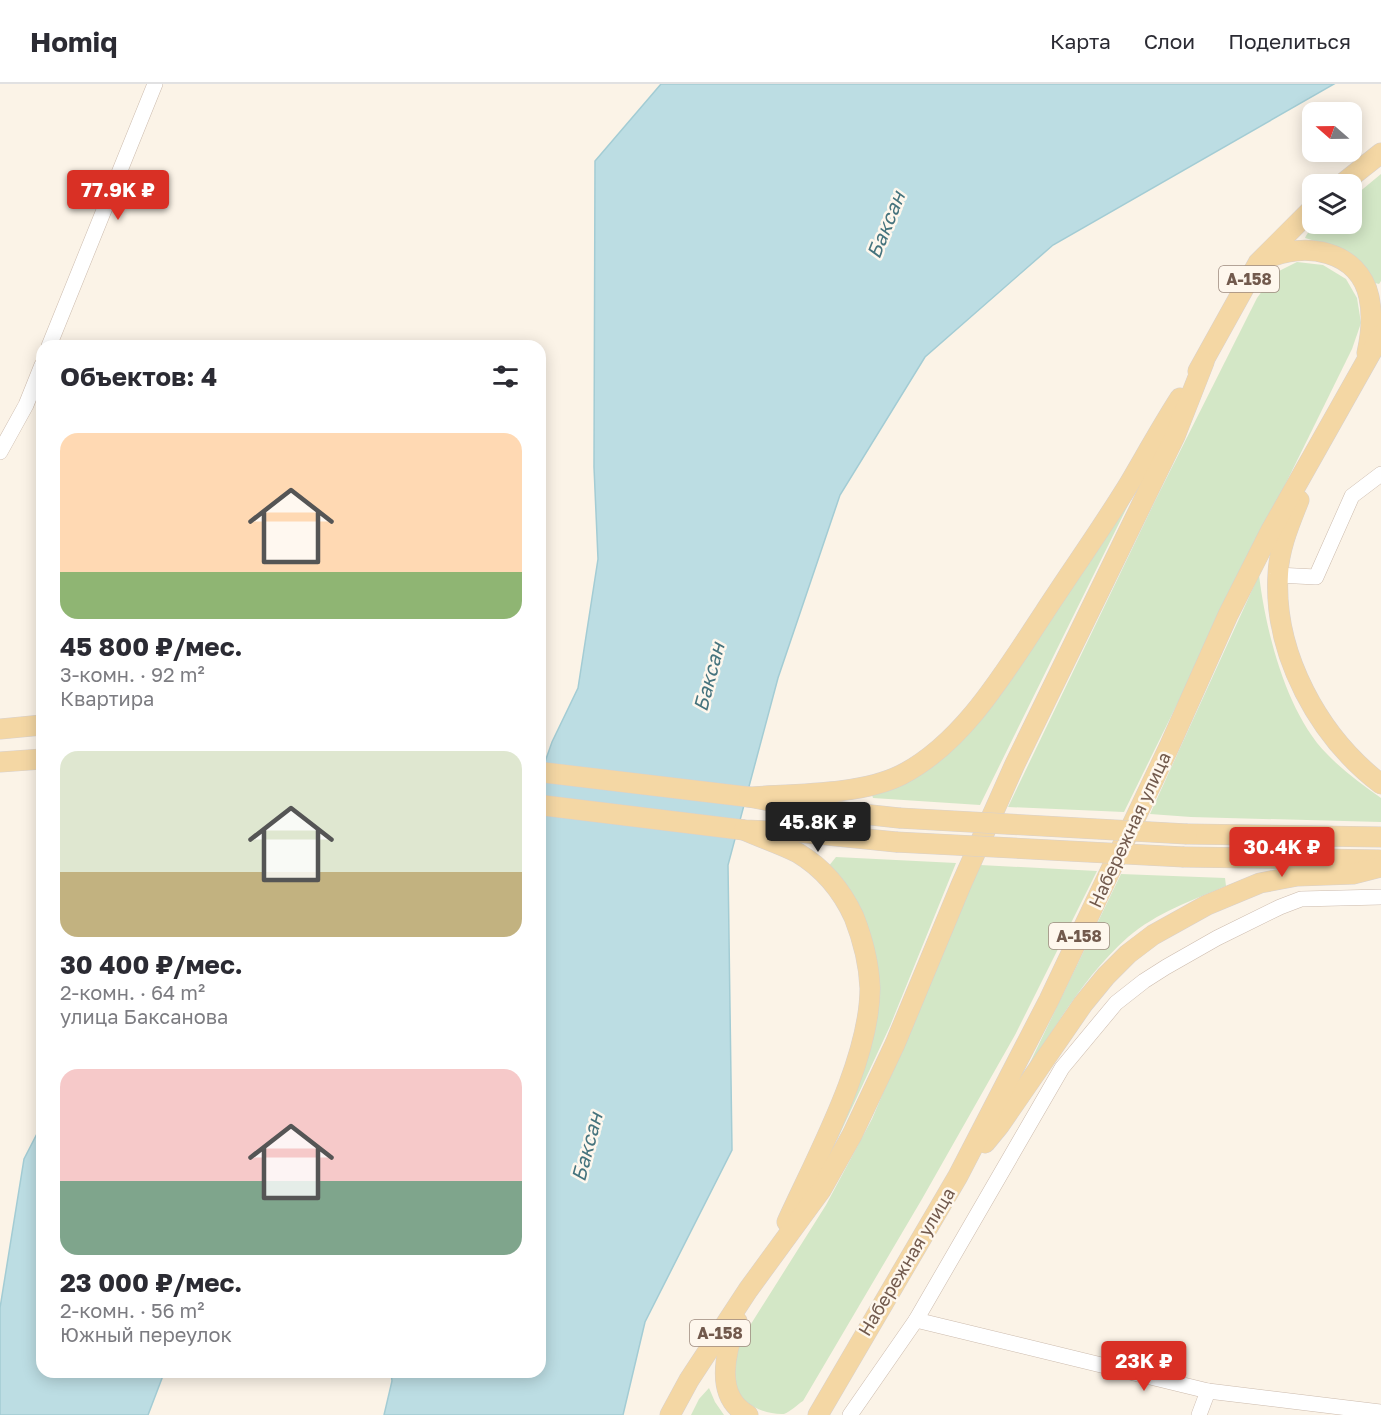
<!DOCTYPE html>
<html lang="ru">
<meta charset="utf-8">
<style>
:root{--surface:#fff;--page:#f7f7f7;--text:#2b2b33;--muted:#7c7c81;--line:#e1e1e2;--accent:#d93025}
body{margin:0;font-family:"Golos Text",sans-serif;background:var(--page);color:var(--text);height:100vh;display:flex;flex-direction:column;font-size:22px;white-space:nowrap}
*{box-sizing:border-box;margin:0}
p{font-size:20px;color:var(--muted)}
.icon{flex:none;width:33px;height:33px;fill:none;stroke:currentColor;stroke-width:2;stroke-linecap:round;stroke-linejoin:round}
.map{position:relative;flex:1;overflow:hidden}
.details{position:absolute;left:36px;top:256px;width:510px;height:1038px;display:flex;flex-direction:column;background:var(--surface);border-radius:18px;box-shadow:0 3px 15px #0003}
.details>*{flex:none}
.needle{width:39px;rotate:290deg}
.controls{position:absolute;left:1302px;top:18px;display:grid;gap:12px}
.controls a{display:grid;place-items:center;width:60px;height:60px;border-radius:12px;background:var(--surface);box-shadow:0 3px 15px #0003;font-size:30px}
.price{position:absolute;translate:-50% -51px;padding:0 14px;border-radius:6px;background:var(--accent);color:#fff;font-size:20px;line-height:39px;filter:drop-shadow(0 2px 3px #0008)}
.price::after{content:'';position:absolute;left:50%;top:36px;width:18px;height:14px;margin-left:-9px;background:inherit;clip-path:polygon(0 0,100% 0,50% 100%)}
.price.current{background:#222;color:#fff}
ul{padding:0;list-style:none}
li{display:grid;align-content:center;gap:12px;height:318px;padding:0 24px}
li span{display:grid;place-items:center;height:186px;border-radius:18px;color:#555}
li>.icon{margin-inline-start:auto}
span .icon{width:108px;height:108px;fill:#fffc;stroke-width:1}
li b{font-size:26px}
h2{display:flex;justify-content:space-between;align-items:center;height:72px;padding:0 24px;font-size:26px}
header{display:flex;align-items:center;gap:36px;box-sizing:border-box;height:84px;padding:0 30px;background:var(--surface);border-bottom:2px solid var(--line)}
header strong{font-size:28px}
nav{display:flex;gap:33px;margin-inline-start:auto;font-size:21px}
.map>svg:first-child{display:block}
.green{fill:#d3e7c6}
.water{fill:#bcdde3;stroke:#a3ccd4;stroke-width:1.5}
.lines{fill:none;stroke-linecap:round;stroke-linejoin:round}
.minor-casing{stroke:#ccbbad;stroke-width:16}
.major-casing{stroke:#d8d1cd;stroke-width:21}
.minor{stroke:#fff;stroke-width:15}
.major{stroke:#f4d7a4;stroke-width:20}
.major-bridge-casing{stroke:#d8d1cd;stroke-width:21;stroke-linecap:butt}
.major-bridge{stroke:#f4d7a4;stroke-width:20}
.labels{text-anchor:middle;stroke-width:5;stroke-linejoin:round;paint-order:stroke}
.shield{fill:#fef7ed;stroke:#9c897d;stroke-width:1.5}
.shield-label{font-size:16px;font-weight:bold;fill:#725a4d}
.street-label{font-size:18px;fill:#725a4d;stroke:#fef7ed}
.water-label{font-size:20px;font-style:italic;fill:#45737d;stroke:#fef7ed}
</style>
<header>
<strong>Homiq</strong>
<nav><a>Карта</a><a>Слои</a><a>Поделиться</a></nav>
</header>
<div class="map">
<svg width="1381" height="1331" viewBox="0 0 1381 1331">
<rect width="100%" height="100%" fill="#fbf3e7"/>
<g class="green">
<path d="M 1381,90 L 1381,197 L 1379,200 L 1375,199 C 1353,162 1342,166 1305,154 C 1313,135 1334,140 1352,140 L 1352,114 Z"/>
<path d="M 1297,178 L 1323,181 L 1346,195 L 1357,214 L 1361,239 L 1352,265 L 1124,728 L 1008,723 L 1155,417 L 1257,214 L 1275,189 Z"/>
<path d="M 1137,403 L 980,721 L 873,714 L 871,708 L 930,685 Z"/>
<path d="M 1259,491 C 1266,548 1286,628 1327,670 C 1343,687 1363,701 1381,714 L 1381,738 L 1191,733 L 1150,730 Z"/>
<path d="M 836,773 L 956,779 L 890,942 L 837,1056 L 835,1054 L 876,928 L 828,783 Z"/>
<path d="M 980,781 L 1097,787 L 1015,951 L 922,1115 L 803,1317 C 798,1320 790,1328 784,1330 C 763,1331 739,1319 733,1299 C 728,1285 734,1271 739,1259 L 826,1121 L 872,1035 Z"/>
<path d="M 1121,790 L 1225,794 L 1226,802 C 1193,816 1156,829 1128,853 C 1085,891 1056,942 1025,989 Z"/>
<path d="M 709,1304 L 715,1318 L 724,1331 L 691,1331 L 699,1315 Z"/>
</g>
<g class="water">
<path d="M 661,0 L 1334,0 L 1053,161 L 925,273 L 840,411 L 778,594 L 728,781 L 732,1066 L 645,1238 L 623,1331 L 384,1331 L 392,1297 L 391,1289 L 540,1288 L 540,692 L 552,658 L 578,604 L 598,475 L 594,383 L 595,77 Z"/>
<path d="M 42,1040 L 42,1288 L 164,1289 L 148,1331 L 0,1331 L 0,1224 L 24,1075 Z"/>
</g>
<g class="lines">
<g class="minor-casing">
<g id="minor">
<path d="M 49,262 L 155,0"/>
<path d="M 0,368 L 26,321 L 42,281"/>
<path d="M 1277,491 L 1316,493 L 1352,412 L 1381,390"/>
<path d="M 916,1236 L 1208,1307 L 1381,1328"/>
<path d="M 850,1331 L 916,1236 L 1062,984 L 1116,919 L 1144,897 L 1166,883 L 1217,854 L 1280,823 L 1301,815 L 1381,813"/>
<path d="M 1199,1331 L 1208,1307"/>
</g>
</g>
<g class="major-casing">
<g id="major">
<path d="M 1342,100 L 1381,69"/>
<path d="M 1266,175 C 1304,157 1359,166 1369,213 C 1373,232 1371,251 1367,269"/>
<path d="M 1198,287 L 1258,179 L 1312,125"/>
<path d="M 1299,416 C 1290,439 1279,464 1278,490 C 1273,570 1319,653 1381,700"/>
<path d="M 0,645 L 42,641"/>
<path d="M 0,678 L 42,675"/>
<path d="M 540,688 L 749,713 L 807,724 L 899,734"/>
<path d="M 749,713 C 793,710 861,711 901,691 C 964,659 1006,586 1044,529 C 1072,486 1102,444 1129,400 C 1146,371 1162,342 1180,314"/>
<path d="M 540,721 L 744,746 L 797,748 L 896,758"/>
<path d="M 744,746 C 761,754 781,760 798,769 C 823,784 842,807 854,833 C 863,856 869,879 870,904 C 870,976 817,1072 787,1138"/>
<path d="M 1187,750 L 1381,753"/>
<path d="M 1184,773 L 1379,776"/>
<path d="M 985,1059 L 999,1042 L 1083,920 L 1106,892 L 1128,870 L 1153,851 L 1207,821 L 1260,799 L 1297,792 L 1353,790 L 1381,783"/>
<path d="M 737,1237 C 726,1266 713,1312 748,1331"/>
<path d="M 670,1331 L 689,1296 L 748,1206 L 821,1106 L 852,1051 L 895,960 L 961,801 L 1015,680 L 1175,352 L 1204,278"/>
<path d="M 818,1331 L 958,1092 L 1049,916 L 1169,663 L 1228,531 L 1270,448 L 1381,251"/>
</g>
</g>
<use href="#minor" class="minor"/>
<use href="#major" class="major"/>
<g class="major-bridge-casing">
<g id="major-bridge">
<path d="M 899,734 L 1187,750"/>
<path d="M 896,758 L 1184,773"/>
</g>
</g>
<use href="#major-bridge" class="major-bridge"/>
</g>
<g class="labels">
<g class="shield">
<rect x="1219" y="182" width="60" height="26" rx="4.5"/>
<rect x="1049" y="839" width="60" height="26" rx="4.5"/>
<rect x="690" y="1236" width="60" height="26" rx="4.5"/>
</g>
<g class="shield-label">
<text x="1249" y="201">А-158</text>
<text x="1079" y="858">А-158</text>
<text x="720" y="1255">А-158</text>
</g>
<g class="street-label">
<text transform="translate(1130 746) rotate(-65)" y="6">Набережная улица</text>
<text transform="translate(907 1178) rotate(-59)" y="6">Набережная улица</text>
</g>
<g class="water-label">
<text transform="translate(886 141) rotate(-68)" y="7">Баксан</text>
<text transform="translate(709 593) rotate(-75)" y="7">Баксан</text>
<text transform="translate(587 1063) rotate(-75)" y="7">Баксан</text>
</g>
</g>
</svg>
<div class="controls">
<a><svg class="needle" viewBox="-14 -14 28 28"><path d="M0-13l5 13h-10z" fill="#e53935"/><path d="M0 13l5-13h-10z" fill="#7c7c81"/></svg></a>
<a><svg class="icon" aria-label="layers" viewBox="0 0 24 24"><path d="M12 4l9 5-9 5-9-5zM3 14l9 5 9-5"/></svg></a>
</div>
<b class="price" style="left:118px;top:137px">77.9K ₽</b>
<b class="price current" style="left:818px;top:769px">45.8K ₽</b>
<b class="price" style="left:1282px;top:794px">30.4K ₽</b>
<b class="price" style="left:1144px;top:1308px">23K ₽</b>
<section class="details">
<h2>Объектов: 4<svg class="icon" aria-label="filters" viewBox="0 0 24 24"><path d="M4 7h16M4 17h16"/><circle cx="9" cy="7" r="2"/><circle cx="15" cy="17" r="2"/></svg></h2>
<ul>
<li><span style="background:linear-gradient(#ffd9b3 75%,#8fb573 0)"><svg class="icon" aria-label="home" viewBox="0 0 24 24"><path d="M3 11l9-7 9 7M6 9v11h12V9"/></svg></span><div><b>45 800 ₽/мес.</b><p>3-комн. · 92 m²</p><p>Квартира</p></div></li>
<li><span style="background:linear-gradient(#dfe7d0 65%,#c2b280 0)"><svg class="icon" aria-label="home" viewBox="0 0 24 24"><path d="M3 11l9-7 9 7M6 9v11h12V9"/></svg></span><div><b>30 400 ₽/мес.</b><p>2-комн. · 64 m²</p><p>улица Баксанова</p></div></li>
<li><span style="background:linear-gradient(#f6c9c9 60%,#7fa58c 0)"><svg class="icon" aria-label="home" viewBox="0 0 24 24"><path d="M3 11l9-7 9 7M6 9v11h12V9"/></svg></span><div><b>23 000 ₽/мес.</b><p>2-комн. · 56 m²</p><p>Южный переулок</p></div></li>
</ul>
</section>
</div>
